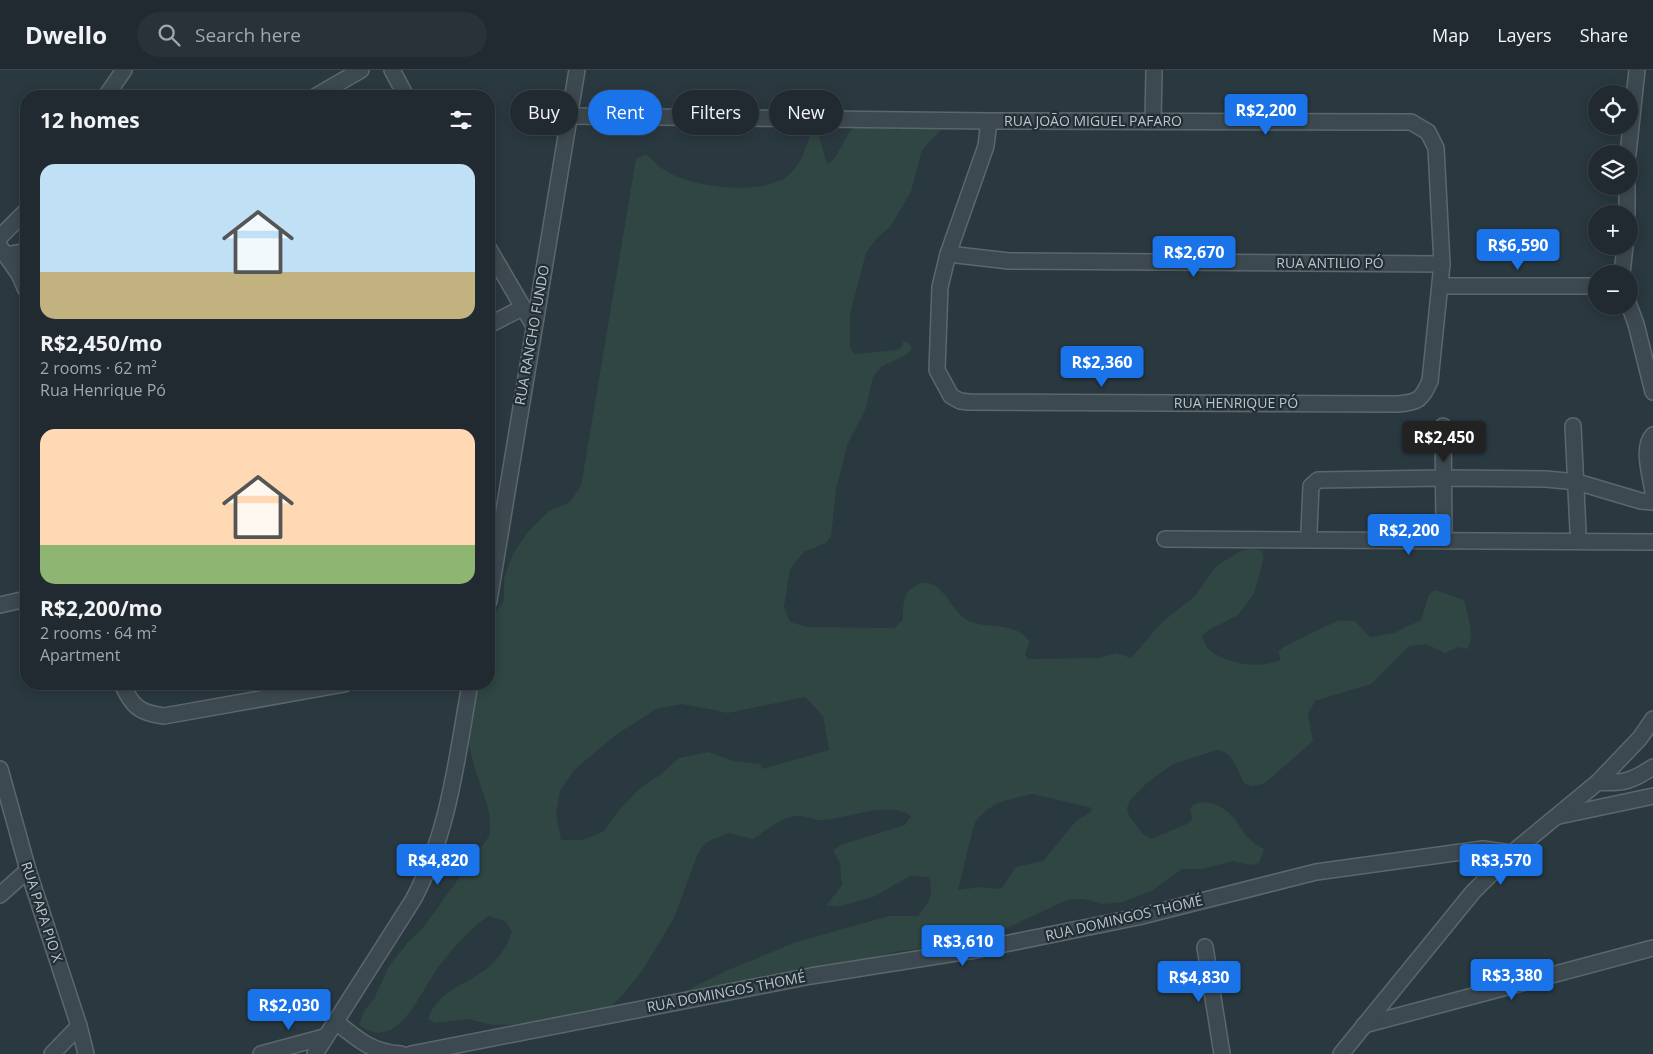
<!DOCTYPE html>
<meta charset="utf-8">
<style>
:root{--surface:#202a30;--page:#283238;--text:#f1f3f6;--muted:#a2a7ab;--line:#3d464c;--accent:#1a73e8}
body{margin:0;font-family:"Open Sans",sans-serif;background:var(--page);color:var(--text);height:100vh;display:flex;flex-direction:column;font-size:19px;white-space:nowrap}
*{box-sizing:border-box;margin:0}
p{font-size:16px;color:var(--muted)}
.icon{flex:none;width:28px;height:28px;fill:none;stroke:currentColor;stroke-width:2;stroke-linecap:round;stroke-linejoin:round}
.map{position:relative;flex:1;overflow:hidden}
.panel{position:absolute;left:20px;top:20px;width:475px;height:600px;display:flex;flex-direction:column;background:var(--surface);border-radius:20px;box-shadow:0 2px 12px #0003,0 0 0 1px var(--line)}
.panel>*{flex:none}
.banner{position:absolute;left:510px;top:20px;width:475px;height:45px;display:flex;gap:10px}
.tools{position:absolute;left:1588px;top:15px;display:grid;gap:10px}
.tools a{display:grid;place-items:center;width:50px;height:50px;border-radius:50%;background:var(--surface);box-shadow:0 2px 12px #0003,0 0 0 1px var(--line);font-size:25px}
.price{position:absolute;translate:-50% -42px;padding:0 11px;border-radius:5px;background:var(--accent);color:#fff;font-size:16px;line-height:32px;filter:drop-shadow(0 1px 2px #0008)}
.price::after{content:'';position:absolute;left:50%;top:30px;width:15px;height:11px;margin-left:-8px;background:inherit;clip-path:polygon(0 0,100% 0,50% 100%)}
.price.current{background:#222;color:#fff}
ul{padding:0;list-style:none}
li{display:grid;align-content:center;gap:10px;height:265px;padding:0 20px}
li span{display:grid;place-items:center;height:155px;border-radius:15px;color:#555}
li>.icon{margin-inline-start:auto}
span .icon{width:90px;height:90px;fill:#fffc;stroke-width:1}
li b{font-size:21px}
h2{display:flex;justify-content:space-between;align-items:center;height:60px;padding:0 20px;font-size:21px}
.pill{padding:0 18px;border-radius:22px;background:var(--surface);box-shadow:0 2px 12px #0003,0 0 0 1px var(--line);font-size:18px;line-height:45px}
.pill.current{background:var(--accent);color:#fff}
header{display:flex;align-items:center;gap:30px;box-sizing:border-box;height:70px;padding:0 25px;background:var(--surface);border-bottom:1px solid var(--line)}
header strong{font-size:24px}
nav{display:flex;gap:28px;margin-inline-start:auto;font-size:18px}
.search{width:350px;height:45px;background:var(--page);display:flex;align-items:center;gap:12px;box-sizing:border-box;padding:0 18px;border-radius:28px;color:var(--muted);font-size:19px}
.map>svg:first-child{display:block}
.green{fill:#2f4642;fill-rule:evenodd}
.lines{fill:none;stroke-linecap:round;stroke-linejoin:round}
.minor-casing{stroke:#5b676d;stroke-width:18}
.minor{stroke:#3d4950;stroke-width:15}
.labels{text-anchor:middle;stroke-width:4.5;stroke-linejoin:round;paint-order:stroke}
.street-label{font-size:14px;fill:#bac4ca;stroke:#222e35}
</style>
<header>
<strong>Dwello</strong>
<div class="search"><svg class="icon" aria-label="search" viewBox="0 0 24 24"><circle cx="10" cy="10" r="6"/><path d="M15 15l6 6"/></svg>Search here</div>
<nav><a>Map</a><a>Layers</a><a>Share</a></nav>
</header>
<div class="map">
<svg width="1653" height="984" viewBox="0 0 1653 984">
<rect width="100%" height="100%" fill="#2a3840"/>
<path class="green" d="M 879,50 L 898,60 L 922,53 L 937,51 L 942,59 L 922,80 L 911,122 L 890,157 L 876,169 L 866,183 L 850,244 L 850,278 L 854,284 L 896,280 L 902,277 L 903,271 L 909,273 L 912,279 L 906,285 L 881,297 L 873,307 L 866,338 L 848,373 L 836,419 L 831,467 L 826,473 L 804,482 L 790,499 L 784,537 L 790,552 L 807,557 L 894,558 L 903,550 C 903,536 902,523 915,516 C 941,501 951,544 969,551 C 989,560 1015,550 1030,572 L 1025,584 L 1028,589 L 1098,588 L 1117,583 L 1131,588 L 1162,552 L 1195,526 L 1215,497 L 1238,482 L 1252,478 L 1262,481 L 1264,487 L 1254,524 L 1238,545 L 1207,561 L 1202,566 C 1204,571 1206,577 1210,580 C 1225,594 1264,600 1281,589 L 1278,582 L 1283,577 L 1339,550 L 1355,551 L 1370,567 L 1394,563 L 1421,550 L 1429,524 L 1435,520 L 1464,530 C 1467,544 1476,567 1467,579 L 1458,577 L 1445,583 L 1426,574 L 1409,576 L 1371,614 L 1315,631 L 1308,645 L 1313,671 L 1264,714 L 1252,716 L 1244,713 C 1237,700 1234,682 1217,680 L 1173,694 L 1148,712 L 1130,730 L 1127,738 L 1129,746 L 1144,765 L 1151,769 L 1187,754 L 1192,749 L 1190,738 C 1203,725 1224,736 1234,748 C 1240,755 1244,765 1251,770 C 1254,774 1260,776 1264,779 L 1259,793 L 1251,795 L 1233,791 L 1203,799 L 1182,799 L 1153,820 L 1123,832 L 1104,834 L 1083,829 L 1067,830 L 975,873 L 898,881 L 828,899 L 677,925 L 728,900 L 796,872 L 889,846 L 918,846 C 930,832 934,824 929,807 L 910,806 L 873,827 L 841,836 L 826,836 L 842,815 L 840,793 L 833,780 L 843,774 L 905,755 L 911,746 C 888,730 850,748 824,750 C 814,751 803,744 794,746 C 778,750 766,760 753,769 L 728,763 L 705,773 L 697,786 L 674,848 L 642,901 L 622,926 L 598,948 L 550,954 L 493,955 L 467,949 L 435,953 L 428,949 C 438,919 472,913 492,894 C 502,884 508,874 512,861 L 505,851 L 488,846 C 469,860 451,880 437,899 C 420,923 397,984 359,955 L 364,941 L 374,929 L 389,896 L 409,871 L 423,858 L 489,766 C 494,744 482,723 476,702 C 467,674 464,643 464,614 L 489,614 L 489,553 L 504,530 L 504,508 L 513,484 L 527,463 L 549,441 L 570,432 L 581,416 L 636,89 L 646,84 C 652,89 659,97 666,101 C 693,118 767,127 791,103 C 804,89 808,72 813,55 L 817,58 L 827,95 C 842,85 843,63 859,54 C 864,51 873,51 879,50 ZM 805,627 L 823,646 L 829,680 L 762,699 L 761,694 L 733,691 L 709,682 L 679,688 L 660,705 L 640,718 L 618,741 L 604,761 L 583,770 L 561,770 L 556,744 L 560,721 L 574,700 L 616,665 L 656,639 L 682,634 L 728,643 ZM 1032,724 L 1092,738 L 1091,742 L 1076,751 L 1043,791 L 1016,797 L 1001,819 L 980,817 L 958,820 L 974,755 C 988,732 1008,730 1032,724 Z"/>
<g class="lines">
<g class="minor-casing">
<g id="minor">
<path d="M 392,0 L 406,26"/>
<path d="M 106,26 L 124,0"/>
<path d="M 316,26 L 361,0"/>
<path d="M 570,46 L 989,51 L 1411,52 L 1428,62 L 1436,78 L 1442,194 L 1430,311 C 1421,330 1419,332 1398,334 L 969,332 L 960,331 L 951,326 L 937,300 L 940,217 L 948,184 L 986,76 L 989,51"/>
<path d="M 1153,51 L 1154,0"/>
<path d="M 1628,84 L 1637,0"/>
<path d="M 1627,116 L 1627,144"/>
<path d="M 0,167 L 26,141"/>
<path d="M 0,177 L 19,204 L 26,220"/>
<path d="M 489,179 L 534,256"/>
<path d="M 948,184 L 1009,191 L 1442,194"/>
<path d="M 6,185 L 26,181"/>
<path d="M 1622,204 L 1625,176"/>
<path d="M 1440,216 L 1596,216"/>
<path d="M 1629,235 L 1636,254 L 1653,322"/>
<path d="M 489,255 L 522,238"/>
<path d="M 1443,356 L 1444,460"/>
<path d="M 1573,356 L 1578,461"/>
<path d="M 1653,365 C 1641,378 1651,406 1653,422"/>
<path d="M 1309,461 L 1311,416 L 1318,410 L 1443,408 L 1546,409 L 1577,412 L 1641,431 L 1653,432"/>
<path d="M 1165,469 L 1653,472"/>
<path d="M 489,531 L 577,0"/>
<path d="M 0,535 L 26,529"/>
<path d="M 122,614 C 132,636 139,643 164,646 L 344,614"/>
<path d="M 0,699 L 28,800 L 79,956 L 86,984"/>
<path d="M 1598,712 C 1623,714 1632,711 1653,697"/>
<path d="M 1559,746 L 1653,726"/>
<path d="M 0,825 L 28,800"/>
<path d="M 1205,877 L 1222,984"/>
<path d="M 335,951 C 357,969 371,982 401,984"/>
<path d="M 1364,955 L 1653,878"/>
<path d="M 52,984 L 79,956"/>
<path d="M 261,984 L 324,967"/>
<path d="M 315,984 L 413,830 C 449,763 457,687 470,614"/>
<path d="M 411,984 L 811,906 L 975,880 L 1138,847 L 1316,802 L 1483,779 L 1512,783"/>
<path d="M 1341,984 L 1473,822 L 1512,783 L 1598,712 L 1640,668 L 1653,649"/>
</g>
</g>
<use href="#minor" class="minor"/>
</g>
<g class="labels">
<g class="street-label">
<text x="1093" y="56">RUA JOÃO MIGUEL PAFARO</text>
<text x="1330" y="198">RUA ANTILIO PÓ</text>
<text transform="translate(532 265) rotate(-80)" y="5">RUA RANCHO FUNDO</text>
<text x="1236" y="338">RUA HENRIQUE PÓ</text>
<text transform="translate(42 842) rotate(72)" y="5">RUA PAPA PIO X</text>
<text transform="translate(1124 848) rotate(-13)" y="5">RUA DOMINGOS THOMÉ</text>
<text transform="translate(726 922) rotate(-11)" y="5">RUA DOMINGOS THOMÉ</text>
</g>
</g>
</svg>
<div class="tools">
<a><svg class="icon" aria-label="locate" viewBox="0 0 24 24"><circle cx="12" cy="12" r="6"/><path d="M12 2v4M12 18v4M2 12h4M18 12h4"/></svg></a>
<a><svg class="icon" aria-label="layers" viewBox="0 0 24 24"><path d="M12 4l9 5-9 5-9-5zM3 14l9 5 9-5"/></svg></a>
<a>+</a>
<a>−</a>
</div>
<b class="price" style="left:1266px;top:66px">R$2,200</b>
<b class="price" style="left:1518px;top:201px">R$6,590</b>
<b class="price" style="left:1194px;top:208px">R$2,670</b>
<b class="price" style="left:1102px;top:318px">R$2,360</b>
<b class="price current" style="left:1444px;top:393px">R$2,450</b>
<b class="price" style="left:1409px;top:486px">R$2,200</b>
<b class="price" style="left:438px;top:816px">R$4,820</b>
<b class="price" style="left:1501px;top:816px">R$3,570</b>
<b class="price" style="left:963px;top:897px">R$3,610</b>
<b class="price" style="left:1512px;top:931px">R$3,380</b>
<b class="price" style="left:1199px;top:933px">R$4,830</b>
<b class="price" style="left:289px;top:961px">R$2,030</b>
<div class="banner">
<a class="pill">Buy</a>
<a class="pill current">Rent</a>
<a class="pill">Filters</a>
<a class="pill">New</a>
</div>
<section class="panel">
<h2>12 homes<svg class="icon" aria-label="filters" viewBox="0 0 24 24"><path d="M4 7h16M4 17h16"/><circle cx="9" cy="7" r="2"/><circle cx="15" cy="17" r="2"/></svg></h2>
<ul>
<li><span style="background:linear-gradient(#bfe0f5 70%,#c2b280 0)"><svg class="icon" aria-label="home" viewBox="0 0 24 24"><path d="M3 11l9-7 9 7M6 9v11h12V9"/></svg></span><div><b>R$2,450/mo</b><p>2 rooms · 62 m²</p><p>Rua Henrique Pó</p></div></li>
<li><span style="background:linear-gradient(#ffd9b3 75%,#8fb573 0)"><svg class="icon" aria-label="home" viewBox="0 0 24 24"><path d="M3 11l9-7 9 7M6 9v11h12V9"/></svg></span><div><b>R$2,200/mo</b><p>2 rooms · 64 m²</p><p>Apartment</p></div></li>
</ul>
</section>
</div>
